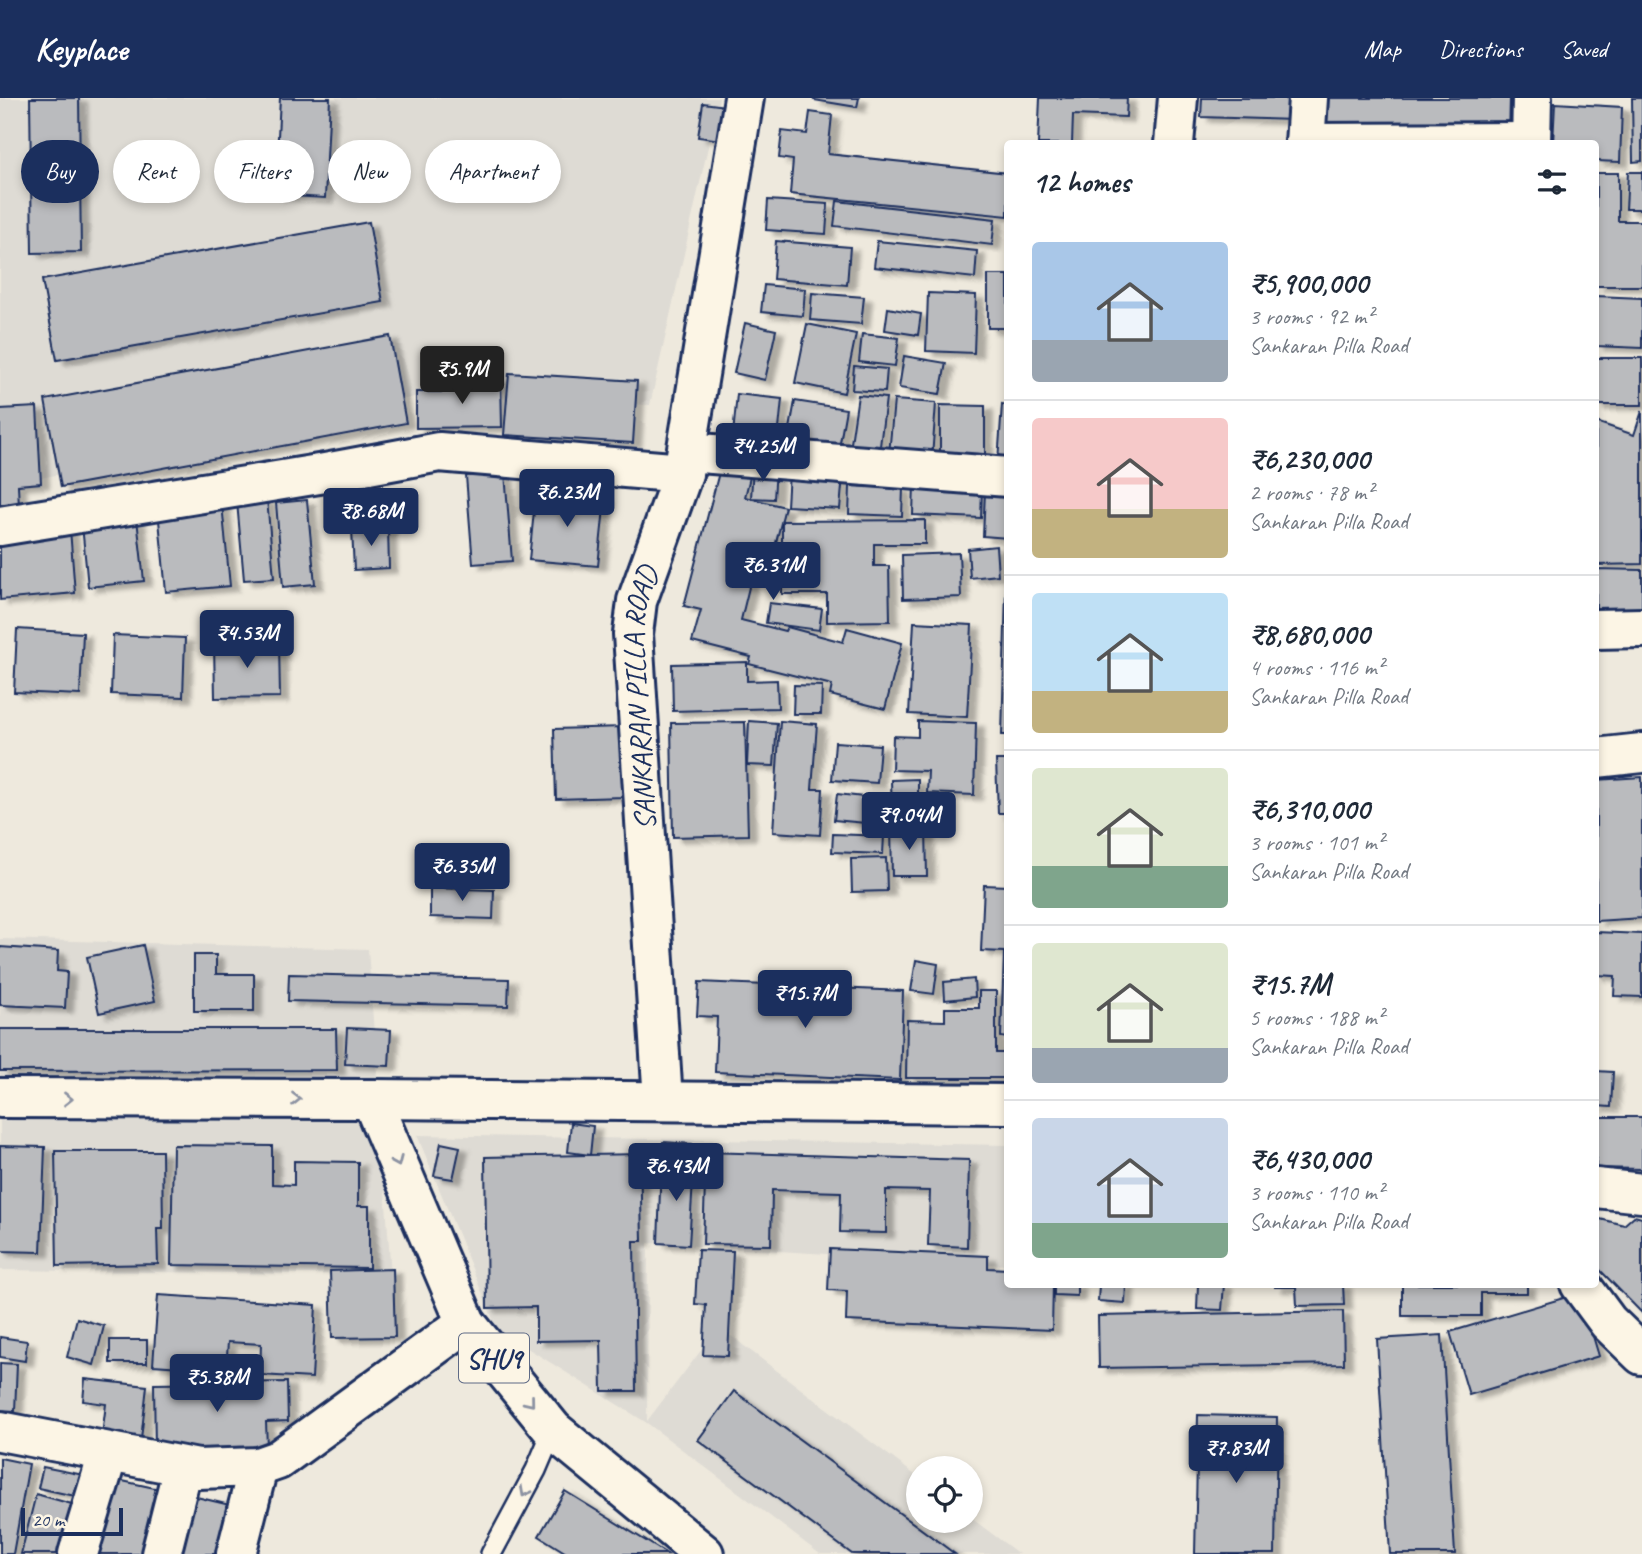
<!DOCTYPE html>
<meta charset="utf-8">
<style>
:root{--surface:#fff;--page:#f2f2f3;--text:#1f2937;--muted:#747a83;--line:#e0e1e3;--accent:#1b2f5e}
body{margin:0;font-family:Caveat,sans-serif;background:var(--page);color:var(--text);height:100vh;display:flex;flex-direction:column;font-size:26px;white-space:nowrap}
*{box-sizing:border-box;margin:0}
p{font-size:23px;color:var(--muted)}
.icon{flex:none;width:38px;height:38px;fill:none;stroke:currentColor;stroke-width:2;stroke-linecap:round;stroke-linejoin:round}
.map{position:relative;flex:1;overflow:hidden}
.details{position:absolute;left:1004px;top:42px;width:595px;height:1148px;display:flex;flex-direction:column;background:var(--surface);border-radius:7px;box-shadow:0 4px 10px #0003}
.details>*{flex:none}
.top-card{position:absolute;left:21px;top:42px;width:665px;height:63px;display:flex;gap:14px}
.buttons{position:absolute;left:906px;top:1358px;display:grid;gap:14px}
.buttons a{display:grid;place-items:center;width:77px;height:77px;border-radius:50%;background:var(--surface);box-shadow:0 4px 10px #0003;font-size:35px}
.scale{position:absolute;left:21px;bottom:18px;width:102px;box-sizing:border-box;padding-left:7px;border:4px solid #1b2f5e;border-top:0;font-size:19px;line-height:24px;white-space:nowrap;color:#1b2f5e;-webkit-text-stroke:5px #fcf5e5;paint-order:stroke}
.price{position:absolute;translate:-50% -60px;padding:0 16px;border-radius:7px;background:var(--accent);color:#fff;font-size:23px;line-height:46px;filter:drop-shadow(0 2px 4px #0008)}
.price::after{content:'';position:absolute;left:50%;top:42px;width:21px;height:16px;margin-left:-10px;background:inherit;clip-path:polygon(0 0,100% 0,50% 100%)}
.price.selected{background:#222;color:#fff}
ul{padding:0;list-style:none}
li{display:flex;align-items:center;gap:21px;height:175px;padding:0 28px}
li+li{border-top:2px solid var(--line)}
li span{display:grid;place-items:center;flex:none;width:196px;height:140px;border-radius:7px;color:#555}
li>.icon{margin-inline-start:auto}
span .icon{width:84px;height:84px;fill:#fffc;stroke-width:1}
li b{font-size:30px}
h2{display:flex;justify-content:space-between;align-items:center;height:84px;padding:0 28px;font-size:30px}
.chip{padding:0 24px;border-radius:32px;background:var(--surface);box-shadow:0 4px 10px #0003;font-size:24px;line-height:63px}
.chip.selected{background:var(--accent);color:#fff}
header{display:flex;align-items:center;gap:42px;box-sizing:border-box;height:98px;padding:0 35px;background:var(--accent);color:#fff}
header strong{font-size:33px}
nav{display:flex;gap:38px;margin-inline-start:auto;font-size:24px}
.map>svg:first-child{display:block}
.built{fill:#dedbd4}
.building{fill:#babbbe;stroke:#1b2f5e;stroke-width:2;filter:url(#shadow)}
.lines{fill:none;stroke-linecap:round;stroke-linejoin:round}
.service-casing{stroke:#1b2f5e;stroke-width:24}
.minor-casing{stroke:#1b2f5e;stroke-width:44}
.tertiary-casing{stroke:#1b2f5e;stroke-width:44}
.primary-casing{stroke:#1b2f5e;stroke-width:44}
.service{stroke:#fcf5e5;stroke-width:19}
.minor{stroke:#fcf5e5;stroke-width:38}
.tertiary{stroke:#fcf5e5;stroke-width:38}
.primary{stroke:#fcf5e5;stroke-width:38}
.oneway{stroke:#8c92a2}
.labels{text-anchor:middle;stroke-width:6;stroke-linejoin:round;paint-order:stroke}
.shield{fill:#fcf5e5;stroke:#5e6a86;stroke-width:2}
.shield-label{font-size:28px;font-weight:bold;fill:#1b2f5e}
.street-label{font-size:30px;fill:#1b2f5e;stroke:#fcf5e5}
</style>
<header>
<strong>Keyplace</strong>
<nav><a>Map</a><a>Directions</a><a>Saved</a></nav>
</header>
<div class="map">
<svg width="1642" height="1456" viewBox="0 0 1642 1456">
<defs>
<filter id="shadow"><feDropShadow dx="8" dy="4.5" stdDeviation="2" flood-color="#0004"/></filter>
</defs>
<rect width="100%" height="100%" fill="#eee9dd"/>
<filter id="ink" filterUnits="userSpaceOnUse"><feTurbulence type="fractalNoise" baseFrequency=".0143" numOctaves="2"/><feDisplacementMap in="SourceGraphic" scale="14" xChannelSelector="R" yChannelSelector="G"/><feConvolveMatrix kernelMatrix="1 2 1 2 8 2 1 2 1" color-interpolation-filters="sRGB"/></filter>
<g filter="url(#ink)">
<g class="built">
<path d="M 0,0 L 719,0 L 650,307 L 424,297 L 0,389 Z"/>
<path d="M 0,841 L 368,851 L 391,1177 L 0,1172 Z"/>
<path d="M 417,1037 L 1008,1047 L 1008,1167 L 648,1145 L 647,1323 L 719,1229 L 919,1380 L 919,1423 L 971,1423 L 971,1420 L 1019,1456 L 820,1456 L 647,1325 L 497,1231 Z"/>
</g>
<g class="building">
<path d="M 30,0 L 79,0 L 81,154 L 32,155 Z"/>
<path d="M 280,0 L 330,0 L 325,100 L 275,97 Z"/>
<path d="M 815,0 L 859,0 L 857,9 L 814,2 Z"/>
<path d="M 1040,0 L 1127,0 L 1126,19 L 1073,17 L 1072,46 L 1038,46 Z"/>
<path d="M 1202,0 L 1295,0 L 1294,22 L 1201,19 Z"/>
<path d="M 1320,0 L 1510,0 L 1509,38 L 1320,35 Z"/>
<path d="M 1632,0 L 1642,0 L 1642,63 L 1633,64 Z"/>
<path d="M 703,5 L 726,8 L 722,42 L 698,39 Z"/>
<path d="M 1555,5 L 1622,9 L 1620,64 L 1596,63 L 1596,46 L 1553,46 Z"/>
<path d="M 810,14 L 832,17 L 828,56 L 1008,75 L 1008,118 L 790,96 L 793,62 L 779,60 L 782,33 L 807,36 Z"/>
<path d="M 1628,74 L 1642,74 L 1642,111 L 1626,111 Z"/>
<path d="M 1596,75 L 1618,75 L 1618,123 L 1642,123 L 1642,188 L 1596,188 Z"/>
<path d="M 768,102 L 828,106 L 826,136 L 766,132 Z"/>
<path d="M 837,103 L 995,121 L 992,147 L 834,128 Z"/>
<path d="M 369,124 L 383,204 L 57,262 L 42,182 Z"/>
<path d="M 776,143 L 850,149 L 847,187 L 773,181 Z"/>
<path d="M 877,143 L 977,153 L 975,180 L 874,169 Z"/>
<rect x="988" y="177" width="20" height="53"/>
<path d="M 764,187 L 805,191 L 803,218 L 761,214 Z"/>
<path d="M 812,195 L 864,199 L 861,226 L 810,222 Z"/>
<path d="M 928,195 L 976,197 L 974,255 L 926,253 Z"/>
<path d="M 1596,198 L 1642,200 L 1642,250 L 1596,248 Z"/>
<path d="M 888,210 L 921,216 L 918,237 L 885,232 Z"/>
<path d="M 745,225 L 776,232 L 765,282 L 734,275 Z"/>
<path d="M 807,226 L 856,236 L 844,295 L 795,285 Z"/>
<path d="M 862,236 L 899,240 L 895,268 L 859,264 Z"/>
<path d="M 390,238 L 406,325 L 61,389 L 45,302 Z"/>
<path d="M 904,258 L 946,265 L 940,296 L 899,290 Z"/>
<rect x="1596" y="260" width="46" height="47"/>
<path d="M 854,268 L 887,271 L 885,294 L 852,292 Z"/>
<path d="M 509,275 L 637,283 L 633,345 L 504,337 Z"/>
<path d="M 501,281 L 502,329 L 416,330 L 416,294 L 450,294 L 451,282 Z"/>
<path d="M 737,296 L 782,301 L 778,341 L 733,336 Z"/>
<path d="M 858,297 L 886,300 L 879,356 L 850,352 Z"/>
<path d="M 894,302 L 936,305 L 932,360 L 889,356 Z"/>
<path d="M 795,303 L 846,311 L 838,356 L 787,347 Z"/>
<path d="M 1002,306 L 1008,307 L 1008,364 L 998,364 Z"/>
<path d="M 940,307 L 985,308 L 985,362 L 940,361 Z"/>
<path d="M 37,309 L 41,385 L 18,387 L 19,409 L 0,410 L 0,311 Z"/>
<path d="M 1642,313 L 1642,466 L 1596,467 L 1596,324 L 1634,337 Z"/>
<path d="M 722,363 L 752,371 L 745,399 L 785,409 L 766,484 L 751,481 L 741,522 L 785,533 L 787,529 L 843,544 L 847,530 L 902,545 L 885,611 L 830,597 L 832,587 L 749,566 L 751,559 L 692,544 L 701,512 L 684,508 Z"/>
<path d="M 753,368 L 776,370 L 774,401 L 751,400 Z"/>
<path d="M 789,374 L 843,377 L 840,411 L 787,408 Z"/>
<path d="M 505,375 L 512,463 L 473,466 L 466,378 Z"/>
<path d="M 914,385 L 982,389 L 981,420 L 913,417 Z"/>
<path d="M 850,388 L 903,390 L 902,418 L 849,416 Z"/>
<path d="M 536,393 L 605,400 L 598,468 L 529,462 Z"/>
<path d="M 985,394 L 1008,395 L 1008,440 L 983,438 Z"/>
<path d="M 267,401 L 274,480 L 244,482 L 237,404 Z"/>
<path d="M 307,402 L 315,486 L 283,489 L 276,405 Z"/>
<path d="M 222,406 L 230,488 L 166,494 L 158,412 Z"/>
<path d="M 137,421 L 144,483 L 88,489 L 82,427 Z"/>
<path d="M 925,422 L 925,446 L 874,446 L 874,468 L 889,468 L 890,523 L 827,524 L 827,496 L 782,496 L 782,423 Z"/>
<path d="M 388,429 L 389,470 L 354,472 L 352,431 Z"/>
<path d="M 70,431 L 75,495 L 0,502 L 0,437 Z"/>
<path d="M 996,448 L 998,477 L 970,480 L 968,451 Z"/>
<path d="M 959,455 L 961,499 L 903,501 L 902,457 Z"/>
<path d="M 1596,471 L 1642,472 L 1642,517 L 1596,517 Z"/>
<path d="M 1006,492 L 1008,493 L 1008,637 L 1002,637 Z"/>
<path d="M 769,505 L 822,511 L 819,532 L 766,525 Z"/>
<path d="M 914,524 L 972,527 L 967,619 L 909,616 Z"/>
<path d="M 17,531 L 83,535 L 80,597 L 14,594 Z"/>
<path d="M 113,537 L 185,540 L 183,599 L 111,596 Z"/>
<path d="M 279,544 L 280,599 L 215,600 L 214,545 Z"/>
<path d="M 747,564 L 747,583 L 777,582 L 778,610 L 673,613 L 672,566 Z"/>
<path d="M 794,587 L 822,588 L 821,616 L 793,616 Z"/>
<path d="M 749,623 L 777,625 L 774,668 L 747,667 Z"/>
<path d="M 780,623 L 817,626 L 812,691 L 823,691 L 820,737 L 773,734 Z"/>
<path d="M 918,623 L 976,625 L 974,697 L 927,695 L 928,673 L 892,672 L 893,638 L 918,639 Z"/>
<path d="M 745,624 L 748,737 L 673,739 L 671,625 Z"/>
<path d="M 623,629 L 624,699 L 556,701 L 554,631 Z"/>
<path d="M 835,644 L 880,647 L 877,685 L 832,682 Z"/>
<path d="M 996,662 L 1008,662 L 1008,715 L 998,715 Z"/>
<path d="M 1642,679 L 1642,820 L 1596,823 L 1596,682 Z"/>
<path d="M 918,681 L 918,718 L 892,718 L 891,682 Z"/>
<path d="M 837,696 L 890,702 L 887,727 L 834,722 Z"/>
<path d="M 891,729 L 926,729 L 927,778 L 892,778 Z"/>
<path d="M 833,736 L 884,738 L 883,756 L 832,754 Z"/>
<path d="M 886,760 L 887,793 L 852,794 L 851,761 Z"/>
<path d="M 984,787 L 1008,788 L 1008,940 L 1001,939 L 1004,854 L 981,853 Z"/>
<path d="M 430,790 L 494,792 L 493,821 L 430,819 Z"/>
<path d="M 1596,834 L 1642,836 L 1642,899 L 1614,898 L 1615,878 L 1596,877 Z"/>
<path d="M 143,847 L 155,903 L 99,915 L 87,859 Z"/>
<path d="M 0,849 L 58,853 L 57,873 L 67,874 L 65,910 L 0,907 Z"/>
<path d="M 194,857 L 216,857 L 216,876 L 254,876 L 254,913 L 194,913 Z"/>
<path d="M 916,862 L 938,866 L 934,896 L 911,893 Z"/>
<path d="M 289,876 L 509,881 L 508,908 L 288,903 Z"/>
<path d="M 974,881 L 975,899 L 945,902 L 944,884 Z"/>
<path d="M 699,884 L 903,893 L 900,982 L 715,974 L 717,919 L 697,918 Z"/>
<path d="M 979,893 L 996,893 L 996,955 L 1008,955 L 1008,980 L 906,980 L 907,922 L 945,923 L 945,910 L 979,910 Z"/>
<path d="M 347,930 L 391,932 L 389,968 L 345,966 Z"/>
<path d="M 0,931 L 336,931 L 337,972 L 0,973 Z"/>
<path d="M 1596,973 L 1613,974 L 1611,1009 L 1596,1008 Z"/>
<path d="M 1596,1019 L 1642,1019 L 1642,1071 L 1596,1070 Z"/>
<path d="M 571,1025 L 593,1028 L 590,1057 L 568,1054 Z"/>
<path d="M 663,1044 L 692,1046 L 691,1064 L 661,1062 Z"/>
<path d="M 441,1045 L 460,1049 L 453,1081 L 434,1078 Z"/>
<path d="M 173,1047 L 272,1048 L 272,1086 L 294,1087 L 294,1063 L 358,1064 L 358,1108 L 369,1108 L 369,1170 L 171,1167 Z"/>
<path d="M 0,1048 L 45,1049 L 41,1154 L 0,1153 Z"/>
<path d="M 55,1053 L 162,1053 L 163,1131 L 157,1131 L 158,1166 L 57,1168 Z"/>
<path d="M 706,1054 L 969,1062 L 967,1149 L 928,1147 L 930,1093 L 886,1092 L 886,1135 L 840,1134 L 841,1094 L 772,1092 L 771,1147 L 703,1146 Z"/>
<path d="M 640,1056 L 642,1143 L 634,1143 L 636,1293 L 602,1293 L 601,1242 L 536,1243 L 536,1209 L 487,1210 L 485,1059 Z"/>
<path d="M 661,1065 L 694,1066 L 689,1147 L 658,1145 Z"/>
<path d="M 1634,1118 L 1642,1120 L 1642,1215 L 1596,1168 L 1596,1120 L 1624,1127 Z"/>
<path d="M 830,1151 L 988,1158 L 988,1170 L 1008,1171 L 1008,1186 L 1053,1186 L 1052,1232 L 846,1223 L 847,1193 L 828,1192 Z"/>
<path d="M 698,1152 L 733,1153 L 728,1258 L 703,1257 L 706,1207 L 695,1206 Z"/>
<path d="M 393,1171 L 395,1239 L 332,1240 L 330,1173 Z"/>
<path d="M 1054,1186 L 1077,1186 L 1077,1198 L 1054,1197 Z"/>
<path d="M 1099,1186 L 1126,1186 L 1125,1205 L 1098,1203 Z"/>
<path d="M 1198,1186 L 1224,1186 L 1222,1212 L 1197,1211 Z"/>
<path d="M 1275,1186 L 1343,1186 L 1344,1207 L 1297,1208 L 1296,1189 L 1275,1189 Z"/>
<path d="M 1402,1186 L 1527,1186 L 1527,1195 L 1481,1195 L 1481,1218 L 1402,1218 Z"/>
<path d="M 1580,1195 L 1599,1258 L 1469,1297 L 1450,1234 Z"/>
<path d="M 158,1197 L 316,1207 L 312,1280 L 260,1277 L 261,1246 L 228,1244 L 226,1272 L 153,1267 Z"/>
<path d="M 1343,1213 L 1344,1266 L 1099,1270 L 1098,1218 Z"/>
<path d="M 77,1220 L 104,1228 L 94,1267 L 67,1259 Z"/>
<path d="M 1442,1237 L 1455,1456 L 1390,1456 L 1377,1241 Z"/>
<path d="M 0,1239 L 27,1243 L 25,1263 L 0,1259 Z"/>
<rect x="110" y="1242" width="37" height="23"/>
<path d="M 0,1265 L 17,1266 L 15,1313 L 0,1312 Z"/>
<path d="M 85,1281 L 147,1288 L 140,1350 L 101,1345 L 106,1306 L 83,1303 Z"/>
<path d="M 287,1284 L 288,1323 L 266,1324 L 267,1349 L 155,1352 L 154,1286 Z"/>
<path d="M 734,1293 L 955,1456 L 852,1456 L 698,1342 Z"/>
<path d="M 1198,1317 L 1277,1319 L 1275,1456 L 1195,1456 Z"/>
<path d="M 0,1360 L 29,1366 L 13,1456 L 0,1456 Z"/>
<path d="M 43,1369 L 94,1379 L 89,1401 L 38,1390 Z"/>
<path d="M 113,1381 L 164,1392 L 150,1456 L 92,1456 Z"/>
<path d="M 565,1393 L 667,1456 L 568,1456 L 539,1438 Z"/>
<path d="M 36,1396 L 86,1410 L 74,1456 L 21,1456 Z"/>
<path d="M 184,1396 L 234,1408 L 218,1456 L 164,1456 Z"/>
</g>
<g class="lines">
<g class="service-casing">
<path id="service" d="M 491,1456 L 536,1372 L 553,1332"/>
</g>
<g class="minor-casing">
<g id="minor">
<path d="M 1305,45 L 1531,44"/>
<path d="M 1305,46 L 1308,0"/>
<path d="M 1531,46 L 1532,0"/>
<path d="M 687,354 L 1008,379"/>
<path d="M 0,428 L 325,375 L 439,354 L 683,375"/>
<path d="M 1596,531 L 1642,530"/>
<path d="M 1596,660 L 1642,655"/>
<path id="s1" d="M 663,1003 L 633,536 L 637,503 L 683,375 L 744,0"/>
<path d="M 1580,1186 L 1608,1224 L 1642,1257"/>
<path d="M 0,1333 L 198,1371 L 258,1369 L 278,1362 L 466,1225"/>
<path d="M 78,1456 L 108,1356"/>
<path d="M 161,1456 L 183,1369"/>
<path d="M 236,1456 L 258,1369"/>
</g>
</g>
<g class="tertiary-casing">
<g id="tertiary">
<path d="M 1174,46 L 1178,0"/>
<path d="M 371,1001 L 1008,1006"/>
<path d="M 1596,1090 L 1642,1095"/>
</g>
</g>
<g class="primary-casing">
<path id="primary" d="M 0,1000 L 371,1001 L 466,1225 L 553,1332 L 704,1456"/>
</g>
<use href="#service" class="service"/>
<use href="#minor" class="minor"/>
<use href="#tertiary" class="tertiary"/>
<use href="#primary" class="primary"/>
</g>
<defs><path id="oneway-chevron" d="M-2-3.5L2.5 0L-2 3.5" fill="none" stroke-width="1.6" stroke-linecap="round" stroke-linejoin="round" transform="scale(1.75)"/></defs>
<g class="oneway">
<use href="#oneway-chevron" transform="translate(68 1001)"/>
<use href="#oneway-chevron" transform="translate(296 1001)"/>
<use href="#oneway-chevron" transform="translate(397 1064) rotate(67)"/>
<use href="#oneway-chevron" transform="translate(530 1304) rotate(51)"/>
<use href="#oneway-chevron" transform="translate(525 1394) rotate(118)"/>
</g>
</g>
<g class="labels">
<rect class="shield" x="459" y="1235.5" width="70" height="49" rx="5"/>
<g class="shield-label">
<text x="494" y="1270">SHU9</text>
</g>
<g class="street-label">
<text dy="10" stroke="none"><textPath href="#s1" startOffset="404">SANKARAN PILLA ROAD</textPath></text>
</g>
</g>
</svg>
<div class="buttons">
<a><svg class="icon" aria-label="locate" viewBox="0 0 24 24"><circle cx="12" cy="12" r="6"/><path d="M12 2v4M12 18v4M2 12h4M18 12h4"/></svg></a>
</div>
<div class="scale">20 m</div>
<b class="price selected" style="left:462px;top:308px">₹5.9M</b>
<b class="price" style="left:763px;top:385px">₹4.25M</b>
<b class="price" style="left:567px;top:431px">₹6.23M</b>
<b class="price" style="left:371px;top:450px">₹8.68M</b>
<b class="price" style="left:773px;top:504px">₹6.31M</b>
<b class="price" style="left:247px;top:572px">₹4.53M</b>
<b class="price" style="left:909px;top:754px">₹9.04M</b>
<b class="price" style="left:462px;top:805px">₹6.35M</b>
<b class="price" style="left:805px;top:932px">₹15.7M</b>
<b class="price" style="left:676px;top:1105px">₹6.43M</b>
<b class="price" style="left:217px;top:1316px">₹5.38M</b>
<b class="price" style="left:1236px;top:1387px">₹7.83M</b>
<div class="top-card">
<a class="chip selected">Buy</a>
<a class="chip">Rent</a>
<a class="chip">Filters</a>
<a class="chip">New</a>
<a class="chip">Apartment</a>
</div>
<section class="details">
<h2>12 homes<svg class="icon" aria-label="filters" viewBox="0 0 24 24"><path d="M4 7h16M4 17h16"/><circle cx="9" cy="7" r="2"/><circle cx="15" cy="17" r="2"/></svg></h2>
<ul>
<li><span style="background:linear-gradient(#a9c7e8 70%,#9aa5b1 0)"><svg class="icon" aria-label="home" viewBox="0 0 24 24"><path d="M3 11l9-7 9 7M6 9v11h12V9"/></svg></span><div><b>₹5,900,000</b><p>3 rooms · 92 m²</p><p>Sankaran Pilla Road</p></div></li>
<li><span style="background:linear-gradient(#f6c9c9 65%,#c2b280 0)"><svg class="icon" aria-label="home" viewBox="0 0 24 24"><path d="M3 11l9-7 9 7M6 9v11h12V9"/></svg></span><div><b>₹6,230,000</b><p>2 rooms · 78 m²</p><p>Sankaran Pilla Road</p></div></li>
<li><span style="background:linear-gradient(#bfe0f5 70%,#c2b280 0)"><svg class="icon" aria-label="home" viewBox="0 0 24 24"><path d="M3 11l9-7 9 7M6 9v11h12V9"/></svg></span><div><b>₹8,680,000</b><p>4 rooms · 116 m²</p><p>Sankaran Pilla Road</p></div></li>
<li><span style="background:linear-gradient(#dfe7d0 70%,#7fa58c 0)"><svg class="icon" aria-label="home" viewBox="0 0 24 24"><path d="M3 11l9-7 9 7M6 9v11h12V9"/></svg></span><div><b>₹6,310,000</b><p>3 rooms · 101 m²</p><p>Sankaran Pilla Road</p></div></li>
<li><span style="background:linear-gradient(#dfe7d0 75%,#9aa5b1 0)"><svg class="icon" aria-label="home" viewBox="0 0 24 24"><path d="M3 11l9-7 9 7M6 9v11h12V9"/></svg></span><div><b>₹15.7M</b><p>5 rooms · 188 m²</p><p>Sankaran Pilla Road</p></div></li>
<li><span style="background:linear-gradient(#c9d6e8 75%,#7fa58c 0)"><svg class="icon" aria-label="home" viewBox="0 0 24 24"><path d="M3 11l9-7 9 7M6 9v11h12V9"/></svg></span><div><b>₹6,430,000</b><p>3 rooms · 110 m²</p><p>Sankaran Pilla Road</p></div></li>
</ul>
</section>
</div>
